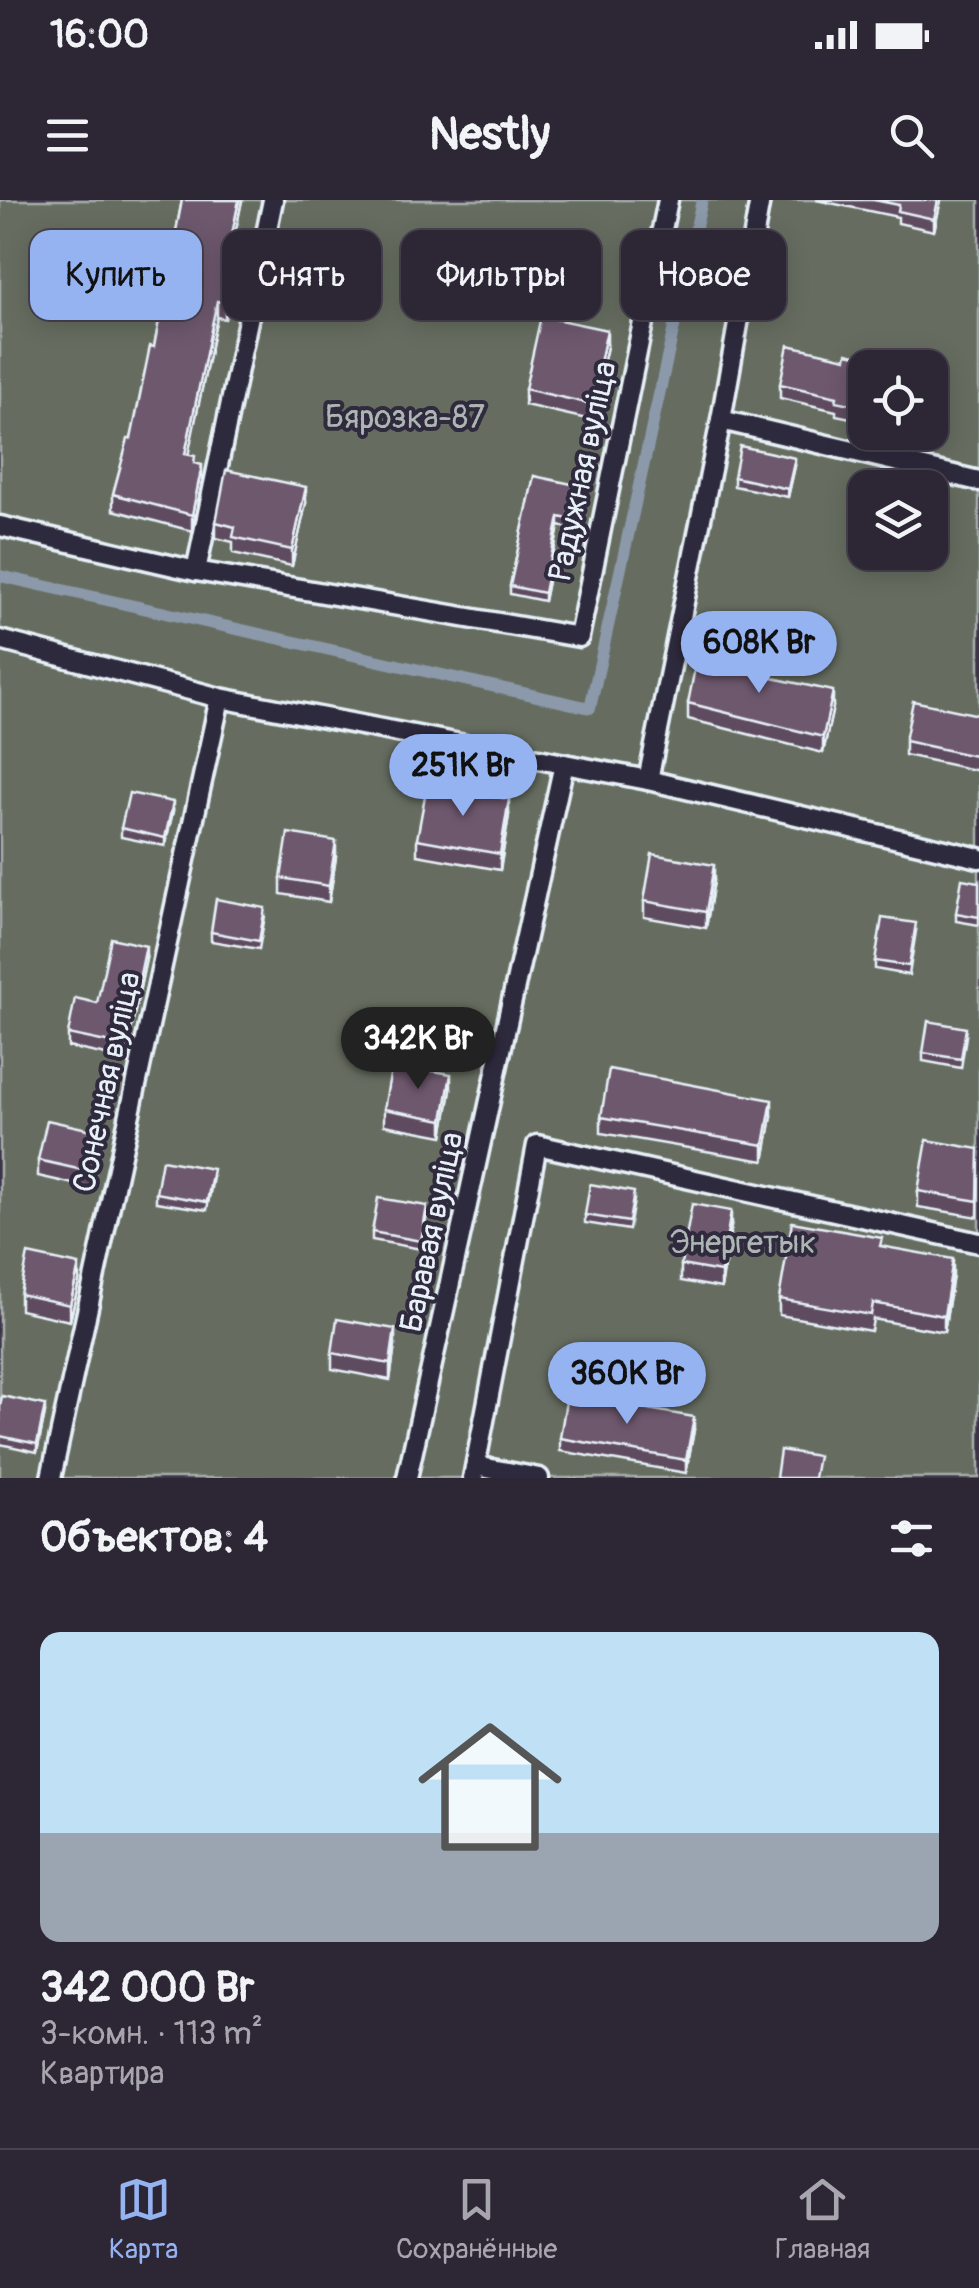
<!DOCTYPE html>
<html lang="ru">
<meta charset="utf-8">
<style>
:root{--surface:#2d2635;--page:#393241;--text:#f1f3f6;--muted:#a7a5ad;--line:#484350;--accent:#95b2f1}
body{margin:0;font-family:Pangolin,sans-serif;background:var(--page);color:var(--text);height:100vh;display:flex;flex-direction:column;font-size:38px;white-space:nowrap}
*{box-sizing:border-box;margin:0}
p{font-size:32px;color:var(--muted)}
.icon{flex:none;width:55px;height:55px;fill:none;stroke:currentColor;stroke-width:2;stroke-linecap:round;stroke-linejoin:round}
.map{position:relative;height:1278px;overflow:hidden}
.drawer{display:flex;flex-direction:column;background:var(--surface);flex:1}
.drawer>*{flex:none}
.banner{position:absolute;left:30px;top:30px;width:920px;height:90px;display:flex;gap:20px}
.buttons{position:absolute;left:848px;top:150px;display:grid;gap:20px}
.buttons a{display:grid;place-items:center;width:100px;height:100px;border-radius:20px;background:var(--surface);box-shadow:0 5px 25px #0003,0 0 0 2px var(--line);font-size:50px}
.price{position:absolute;translate:-50% -85px;padding:0 22px;border-radius:35px;background:var(--accent);color:#111;font-size:32px;line-height:65px;filter:drop-shadow(0 2px 5px #0008)}
.price::after{content:'';position:absolute;left:50%;top:60px;width:30px;height:22px;margin-left:-15px;background:inherit;clip-path:polygon(0 0,100% 0,50% 100%)}
.price.active{background:#222;color:#fff}
ul{padding:0;list-style:none}
li{display:grid;align-content:center;gap:20px;height:530px;padding:0 40px}
li+li{border-top:2px solid var(--line)}
li span{display:grid;place-items:center;height:310px;border-radius:20px;color:#555}
li>.icon{margin-inline-start:auto}
span .icon{width:180px;height:180px;fill:#fffc;stroke-width:1}
li b{font-size:42px}
h2{display:flex;justify-content:space-between;align-items:center;height:120px;padding:0 40px;font-size:42px}
.pill{padding:0 35px;border-radius:20px;background:var(--surface);box-shadow:0 5px 25px #0003,0 0 0 2px var(--line);font-size:35px;line-height:90px}
.pill.active{background:var(--accent);color:#111}
.status{display:flex;justify-content:space-between;align-items:center;height:70px;padding:0 50px;background:var(--surface);direction:ltr}
.status svg{height:28px;fill:currentColor}
header{display:flex;justify-content:space-between;align-items:center;height:130px;padding:0 40px;background:var(--surface);font-size:45px;font-weight:800}
.menu{display:flex;justify-content:space-around;align-items:center;height:140px;border-top:2px solid var(--line);background:var(--surface);font-size:28px;color:var(--muted)}
.menu a{display:grid;justify-items:center;gap:5px}
.menu .active{color:var(--accent)}
.map>svg:first-child{display:block}
.green{fill:#666d60;stroke:#a7afac;stroke-width:2.5;fill-rule:evenodd}
.lines{fill:none;stroke-linecap:round;stroke-linejoin:round}
.stream{stroke:#8b99ab;stroke-width:12}
.lane-casing{stroke:#e8f1f8;stroke-width:25}
.lane{stroke:#2f2a3d;stroke-width:18}
.wall{fill:#5f4c5f;stroke:#e8f1f8;stroke-width:2.5}
.shaded-wall{fill:#4d3e4d;stroke:#e8f1f8;stroke-width:2.5}
.building{fill:#6e586e;stroke:#e8f1f8;stroke-width:2.5}
.labels{text-anchor:middle;stroke-width:8;stroke-linejoin:round;paint-order:stroke}
.park-label{font-size:32px;fill:#aeb6b4;stroke:#2f2a3d}
.street-label{font-size:32px;fill:#e8f1f8;stroke:#2f2a3d}
</style>
<div class="status"><b>16:00</b><svg viewBox="0 0 49 12"><path d="M0 12V9h3v3zM5 12V6h3v6zM10 12V3h3v9zM15 12V0h3v12zM26 1h20v11H26zM47 4h2v5h-2z"/></svg></div>
<header><svg class="icon" aria-label="menu" viewBox="0 0 24 24"><path d="M4 6h16M4 12h16M4 18h16"/></svg>Nestly<svg class="icon" aria-label="search" viewBox="0 0 24 24"><circle cx="10" cy="10" r="6"/><path d="M15 15l6 6"/></svg></header>
<div class="map">
<svg width="979" height="1278" viewBox="0 0 979 1278">
<rect width="100%" height="100%" fill="#3c3347"/>
<filter id="ink" filterUnits="userSpaceOnUse"><feTurbulence type="fractalNoise" baseFrequency=".01" numOctaves="2"/><feDisplacementMap in="SourceGraphic" scale="20" xChannelSelector="R" yChannelSelector="G"/><feConvolveMatrix kernelMatrix="1 2 1 2 8 2 1 2 1" color-interpolation-filters="sRGB"/></filter>
<g filter="url(#ink)">
<path class="green" d="M 0,0 L 979,0 L 979,1278 L 0,1278 ZM 865,168 L 930,168 L 930,232 L 865,232 ZM 865,288 L 930,288 L 930,352 L 865,352 Z"/>
<g class="lines">
<path class="stream" d="M 0,376 L 590,508 L 702,0"/>
<g class="lane-casing">
<g id="lane">
<path d="M 721,220 L 979,281"/>
<path d="M 0,326 L 196,371 L 579,437 L 668,0"/>
<path d="M 196,371 L 273,0"/>
<path d="M 0,440 L 220,498 L 648,580 L 721,220 L 760,0"/>
<path d="M 648,580 L 979,658"/>
<path d="M 476,1266 L 539,1278"/>
<path d="M 51,1278 L 220,498"/>
<path d="M 407,1278 L 564,564"/>
<path d="M 473,1278 L 537,945 L 979,1043"/>
</g>
</g>
<use href="#lane" class="lane"/>
</g>
<g class="wall">
<path d="M 182,0 L 242,0 L 230,59 L 234,76 L 225,119 L 217,117 L 188,254 L 195,263 L 202,281 L 192,331 L 113,310 L 113,294 L 131,239 L 154,147 Z"/>
<path d="M 816,0 L 941,0 L 934,31 L 898,23 L 898,17 Z"/>
<path d="M 343,76 L 337,107 L 294,97 L 294,89 Z"/>
<path d="M 607,146 L 591,220 L 525,205 L 525,189 Z"/>
<path d="M 846,158 L 897,168 L 865,168 L 865,221 L 836,215 L 836,211 L 780,198 L 780,184 Z"/>
<path d="M 795,266 L 788,297 L 734,286 L 734,277 Z"/>
<path d="M 534,276 L 581,294 L 573,329 L 559,326 L 544,401 L 510,394 L 510,386 Z"/>
<path d="M 306,303 L 292,366 L 233,353 L 233,342 L 216,338 L 216,322 Z"/>
<path d="M 688,503 L 833,507 L 823,553 L 688,519 Z"/>
<path d="M 979,515 L 979,571 L 905,555 L 905,541 Z"/>
<path d="M 173,611 L 165,646 L 121,637 L 121,628 Z"/>
<path d="M 509,615 L 500,670 L 417,655 L 417,639 Z"/>
<path d="M 336,657 L 329,702 L 281,694 L 281,678 Z"/>
<path d="M 714,681 L 706,728 L 644,717 L 644,701 Z"/>
<path d="M 979,682 L 979,725 L 956,721 L 956,713 Z"/>
<path d="M 265,716 L 259,749 L 211,741 L 211,732 Z"/>
<path d="M 916,731 L 909,775 L 875,769 L 875,761 Z"/>
<path d="M 146,759 L 125,859 L 68,847 L 68,834 L 97,803 Z"/>
<path d="M 966,836 L 961,868 L 923,861 L 923,853 Z"/>
<path d="M 451,890 L 443,936 L 384,925 L 384,909 Z"/>
<path d="M 772,916 L 764,961 L 601,933 L 601,917 Z"/>
<path d="M 101,948 L 91,988 L 38,976 L 38,960 Z"/>
<path d="M 979,949 L 978,1017 L 918,1007 L 918,991 Z"/>
<path d="M 213,977 L 207,1010 L 156,1002 L 156,993 Z"/>
<path d="M 634,1000 L 629,1030 L 585,1023 L 585,1015 Z"/>
<path d="M 427,1014 L 421,1049 L 372,1040 L 372,1032 Z"/>
<path d="M 731,1027 L 721,1088 L 681,1081 L 681,1065 Z"/>
<path d="M 882,1046 L 953,1075 L 944,1132 L 873,1119 L 871,1131 L 779,1115 L 779,1099 Z"/>
<path d="M 79,1081 L 70,1121 L 20,1110 L 20,1094 Z"/>
<path d="M 395,1145 L 390,1180 L 332,1169 L 332,1153 Z"/>
<path d="M 0,1207 L 45,1213 L 37,1252 L 0,1244 Z"/>
<path d="M 694,1230 L 686,1273 L 560,1251 L 560,1238 Z"/>
</g>
<g class="shaded-wall">
<path d="M 239,0 L 242,0 L 227,74 L 227,58 Z"/>
<path d="M 938,0 L 941,0 L 934,31 L 934,19 Z"/>
<path d="M 234,60 L 234,76 L 225,119 L 225,103 Z"/>
<path d="M 343,68 L 343,76 L 337,107 L 337,98 Z"/>
<path d="M 217,101 L 217,117 L 185,270 L 185,254 Z"/>
<path d="M 607,130 L 607,146 L 591,220 L 591,204 Z"/>
<path d="M 795,258 L 795,266 L 788,297 L 788,289 Z"/>
<path d="M 202,265 L 202,281 L 192,331 L 192,315 Z"/>
<path d="M 581,286 L 581,294 L 573,329 L 573,320 Z"/>
<path d="M 306,287 L 306,303 L 292,366 L 292,350 Z"/>
<path d="M 559,317 L 559,326 L 544,401 L 544,393 Z"/>
<path d="M 833,491 L 833,507 L 823,553 L 823,537 Z"/>
<path d="M 509,599 L 509,615 L 500,670 L 500,654 Z"/>
<path d="M 173,602 L 173,611 L 165,646 L 165,638 Z"/>
<path d="M 336,641 L 336,657 L 329,702 L 329,686 Z"/>
<path d="M 714,665 L 714,681 L 706,728 L 706,712 Z"/>
<path d="M 146,746 L 146,759 L 125,859 L 125,846 Z"/>
<path d="M 451,874 L 451,890 L 443,936 L 443,920 Z"/>
<path d="M 772,900 L 772,916 L 764,961 L 764,945 Z"/>
<path d="M 101,932 L 101,948 L 91,988 L 91,972 Z"/>
<path d="M 731,1011 L 731,1027 L 721,1088 L 721,1072 Z"/>
<path d="M 953,1059 L 953,1075 L 944,1132 L 944,1116 Z"/>
<path d="M 79,1065 L 79,1081 L 70,1121 L 70,1105 Z"/>
<path d="M 395,1129 L 395,1145 L 390,1180 L 390,1164 Z"/>
<path d="M 45,1205 L 45,1213 L 37,1252 L 37,1244 Z"/>
<path d="M 694,1217 L 694,1230 L 686,1273 L 686,1260 Z"/>
</g>
<g class="building">
<path d="M 182,0 L 239,0 L 227,58 L 234,60 L 225,103 L 217,101 L 185,254 L 195,256 L 194,263 L 202,265 L 192,315 L 113,294 L 128,239 L 131,239 L 150,146 L 154,147 Z"/>
<path d="M 874,0 L 938,0 L 934,19 L 898,11 L 899,5 Z"/>
<path d="M 301,59 L 343,68 L 337,98 L 294,89 Z"/>
<path d="M 541,116 L 607,130 L 591,204 L 525,189 Z"/>
<path d="M 788,145 L 846,158 L 847,153 L 897,164 L 897,168 L 865,168 L 865,207 L 836,201 L 837,197 L 780,184 Z"/>
<path d="M 740,246 L 795,258 L 788,289 L 734,277 Z"/>
<path d="M 226,270 L 306,287 L 292,350 L 233,337 L 235,327 L 216,322 Z"/>
<path d="M 534,276 L 581,286 L 573,320 L 559,317 L 544,393 L 510,386 Z"/>
<path d="M 698,453 L 742,462 L 740,471 L 833,491 L 823,537 L 688,503 Z"/>
<path d="M 913,501 L 979,515 L 979,557 L 905,541 Z"/>
<path d="M 427,585 L 509,599 L 500,654 L 417,639 Z"/>
<path d="M 129,593 L 173,602 L 165,638 L 121,628 Z"/>
<path d="M 288,633 L 336,641 L 329,686 L 281,678 Z"/>
<path d="M 652,654 L 714,665 L 706,712 L 644,701 Z"/>
<path d="M 962,679 L 979,682 L 979,717 L 956,713 Z"/>
<path d="M 216,699 L 265,708 L 259,741 L 211,732 Z"/>
<path d="M 882,718 L 916,723 L 909,766 L 875,761 Z"/>
<path d="M 111,738 L 146,746 L 125,846 L 68,834 L 75,798 L 97,803 Z"/>
<path d="M 928,821 L 966,828 L 961,859 L 923,853 Z"/>
<path d="M 392,864 L 451,874 L 443,920 L 384,909 Z"/>
<path d="M 609,869 L 772,900 L 764,945 L 601,917 Z"/>
<path d="M 47,920 L 101,932 L 91,972 L 38,960 Z"/>
<path d="M 927,940 L 979,949 L 978,1001 L 918,991 Z"/>
<path d="M 162,960 L 213,969 L 207,1002 L 156,993 Z"/>
<path d="M 590,984 L 634,992 L 629,1022 L 585,1015 Z"/>
<path d="M 378,998 L 427,1006 L 421,1041 L 372,1032 Z"/>
<path d="M 692,1004 L 731,1011 L 721,1072 L 681,1065 Z"/>
<path d="M 792,1022 L 882,1038 L 880,1046 L 953,1059 L 944,1116 L 873,1103 L 871,1115 L 779,1099 Z"/>
<path d="M 28,1054 L 79,1065 L 70,1105 L 20,1094 Z"/>
<path d="M 337,1119 L 395,1129 L 390,1164 L 332,1153 Z"/>
<path d="M 567,1195 L 694,1217 L 686,1260 L 560,1238 Z"/>
<path d="M 2,1196 L 45,1205 L 37,1244 L 0,1236 L 0,1207 Z"/>
<path d="M 780,1250 L 818,1256 L 814,1278 L 776,1278 Z"/>
</g>
</g>
<g class="labels">
<g class="park-label">
<text x="405" y="228">Бярозка-87</text>
<text x="743" y="1053">Энергетык</text>
</g>
<g class="street-label">
<text transform="translate(582 271) rotate(-78)" y="11">Радужная вуліца</text>
<text transform="translate(106 882) rotate(-78)" y="11">Сонечная вуліца</text>
<text transform="translate(431 1032) rotate(-78)" y="11">Баравая вуліца</text>
</g>
</g>
</svg>
<div class="buttons">
<a><svg class="icon" aria-label="locate" viewBox="0 0 24 24"><circle cx="12" cy="12" r="6"/><path d="M12 2v4M12 18v4M2 12h4M18 12h4"/></svg></a>
<a><svg class="icon" aria-label="layers" viewBox="0 0 24 24"><path d="M12 4l9 5-9 5-9-5zM3 14l9 5 9-5"/></svg></a>
</div>
<b class="price" style="left:759px;top:496px">608K Br</b>
<b class="price" style="left:463px;top:619px">251K Br</b>
<b class="price active" style="left:418px;top:892px">342K Br</b>
<b class="price" style="left:627px;top:1227px">360K Br</b>
<div class="banner">
<a class="pill active">Купить</a>
<a class="pill">Снять</a>
<a class="pill">Фильтры</a>
<a class="pill">Новое</a>
</div>
</div>
<section class="drawer">
<h2>Объектов: 4<svg class="icon" aria-label="filters" viewBox="0 0 24 24"><path d="M4 7h16M4 17h16"/><circle cx="9" cy="7" r="2"/><circle cx="15" cy="17" r="2"/></svg></h2>
<ul>
<li><span style="background:linear-gradient(#bfe0f5 65%,#9aa5b1 0)"><svg class="icon" aria-label="home" viewBox="0 0 24 24"><path d="M3 11l9-7 9 7M6 9v11h12V9"/></svg></span><div><b>342 000 Br</b><p>3-комн. · 113 m²</p><p>Квартира</p></div></li>
</ul>
</section>
<nav class="menu">
<a class="active"><svg class="icon" aria-label="map" viewBox="0 0 24 24"><path d="M3 6l6-2 6 2 6-2v14l-6 2-6-2-6 2zM9 4v14M15 6v14"/></svg>Карта</a>
<a><svg class="icon" aria-label="saved" viewBox="0 0 24 24"><path d="M7 4h10v16l-5-4-5 4z"/></svg>Сохранённые</a>
<a><svg class="icon" aria-label="home" viewBox="0 0 24 24"><path d="M3 11l9-7 9 7M6 9v11h12V9"/></svg>Главная</a>
</nav>
